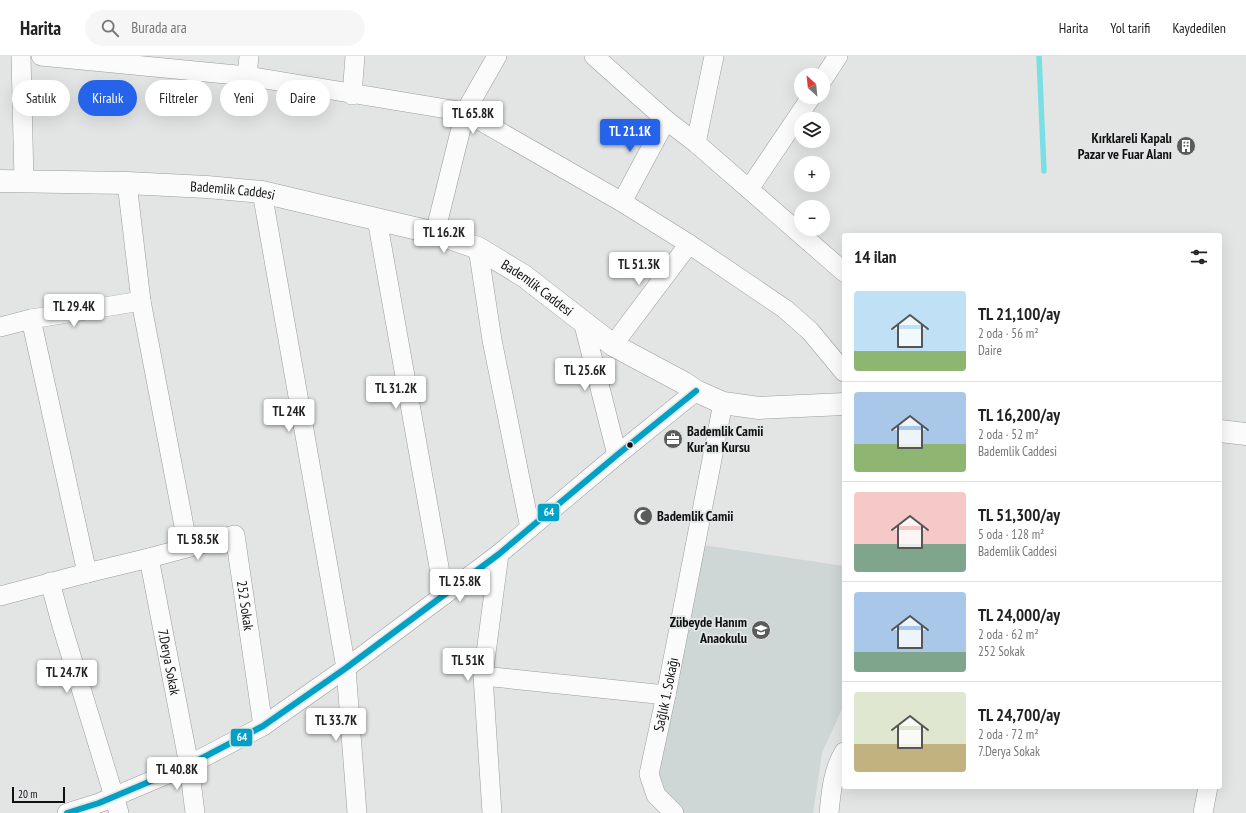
<!DOCTYPE html>
<html lang="tr">
<meta charset="utf-8">
<style>
:root{--surface:#fff;--page:#f6f6f6;--text:#222;--muted:#767676;--line:#e0e0e0;--accent:#2563eb}
body{margin:0;font-family:"PT Sans Narrow",sans-serif;background:var(--page);color:var(--text);height:100vh;display:flex;flex-direction:column;font-size:15px;white-space:nowrap}
*{box-sizing:border-box;margin:0}
p{font-size:13px;color:var(--muted)}
.icon{flex:none;width:22px;height:22px;fill:none;stroke:currentColor;stroke-width:2;stroke-linecap:round;stroke-linejoin:round}
.map{position:relative;flex:1;overflow:hidden}
.panel{position:absolute;left:842px;top:177px;width:380px;height:556px;display:flex;flex-direction:column;background:var(--surface);border-radius:4px;box-shadow:0 4px 16px #0002}
.panel>*{flex:none}
.guide{position:absolute;left:12px;top:24px;width:380px;height:36px;display:flex;gap:8px}
.needle{width:26px;rotate:333deg}
.controls{position:absolute;left:794px;top:12px;display:grid;gap:8px}
.controls a{display:grid;place-items:center;width:36px;height:36px;border-radius:50%;background:var(--surface);box-shadow:0 4px 16px #0002;font-size:20px}
.scale{position:absolute;left:12px;bottom:10px;width:53px;box-sizing:border-box;padding-left:4px;border:2px solid #101111;border-top:0;font-size:11px;line-height:14px;white-space:nowrap;color:#101111;-webkit-text-stroke:3px #e2e6e6;paint-order:stroke}
.price{position:absolute;translate:-50% -34px;padding:0 9px;border-radius:4px;background:#fff;color:#222;font-size:13px;line-height:26px;filter:drop-shadow(0 1px 2px #0008)}
.price::after{content:'';position:absolute;left:50%;top:24px;width:12px;height:9px;margin-left:-6px;background:inherit;clip-path:polygon(0 0,100% 0,50% 100%)}
.price.on{background:var(--accent);color:#fff}
ul{padding:0;list-style:none}
li{display:flex;align-items:center;gap:12px;height:100px;padding:0 12px}
li+li{border-top:1px solid var(--line)}
li span{display:grid;place-items:center;flex:none;width:112px;height:80px;border-radius:4px;color:#555}
li>.icon{margin-inline-start:auto}
span .icon{width:48px;height:48px;fill:#fffc;stroke-width:1}
li b{font-size:17px}
h2{display:flex;justify-content:space-between;align-items:center;height:48px;padding:0 12px;font-size:17px}
.pill{padding:0 14px;border-radius:18px;background:var(--surface);box-shadow:0 4px 16px #0002;font-size:14px;line-height:36px}
.pill.on{background:var(--accent);color:#fff}
header{display:flex;align-items:center;gap:24px;box-sizing:border-box;height:56px;padding:0 20px;background:var(--surface);border-bottom:1px solid var(--line)}
header strong{font-size:19px}
nav{display:flex;gap:22px;margin-inline-start:auto;font-size:14px}
.search{width:280px;height:36px;background:var(--page);display:flex;align-items:center;gap:10px;box-sizing:border-box;padding:0 14px;border-radius:22px;color:var(--muted);font-size:15px}
.map>svg:first-child{display:block}
.built{fill:#ced6d6}
.lines{fill:none;stroke-linecap:round;stroke-linejoin:round}
.stream{stroke:#79dfe4;stroke-width:5.5}
.street-casing{stroke:#9b9c9c;stroke-width:20}
.secondary-casing{stroke:#9b9c9c;stroke-width:23}
.street{stroke:#fbfbfb;stroke-width:19}
.secondary{stroke:#fbfbfb;stroke-width:22}
.bus-1-casing{stroke:#e2e6e6;stroke-width:9}
.bus-1{stroke:#01a1c5;stroke-width:6}
.bus-dot{fill:#101111;stroke:#e2e6e6;stroke-width:1.5}
.labels{text-anchor:middle;stroke-width:3.5;stroke-linejoin:round;paint-order:stroke}
.poi-label{font-size:14px;font-weight:bold;fill:#101111;stroke:#e2e6e6;text-anchor:end}
.street-label{font-size:14px;fill:#101111;stroke:#e2e6e6}
.line-badge{stroke:#e2e6e6;stroke-width:1.5}
.badge-label{font-size:11px;text-anchor:middle;font-weight:bold;fill:#fff}
</style>
<header>
<strong>Harita</strong>
<div class="search"><svg class="icon" aria-label="search" viewBox="0 0 24 24"><circle cx="10" cy="10" r="6"/><path d="M15 15l6 6"/></svg>Burada ara</div>
<nav><a>Harita</a><a>Yol tarifi</a><a>Kaydedilen</a></nav>
</header>
<div class="map">
<svg width="1246" height="757" viewBox="0 0 1246 757">
<rect width="100%" height="100%" fill="#e3e5e5"/>
<path class="built" d="M 696,488 L 844,510 L 844,649 L 822,697 L 813,757 L 674,757 L 656,739 L 666,639 Z"/>
<g class="lines">
<path class="stream" d="M 1039,0 L 1044,115"/>
<g class="street-casing">
<g id="street">
<path d="M 21,0 L 24,125"/>
<path d="M 41,0 L 247,20 L 465,56 L 622,146 L 689,188 L 785,253 L 810,275 L 844,316"/>
<path d="M 594,0 L 666,64 L 696,87 L 844,216"/>
<path d="M 247,20 L 249,0"/>
<path d="M 823,23 L 838,0"/>
<path d="M 352,39 L 355,0"/>
<path d="M 696,87 L 714,0"/>
<path d="M 127,127 L 141,245 L 188,491"/>
<path d="M 749,133 L 811,41"/>
<path d="M 262,136 L 346,612 L 357,757"/>
<path d="M 622,146 L 666,64"/>
<path d="M 377,163 L 444,539"/>
<path d="M 435,177 L 465,56 L 497,0"/>
<path d="M 478,192 L 492,284 L 530,472"/>
<path d="M 31,263 L 87,517"/>
<path d="M 583,265 L 617,399"/>
<path d="M 0,271 L 31,263 L 141,245"/>
<path d="M 613,289 L 689,188"/>
<path id="s1" d="M 149,502 L 189,709 L 195,757"/>
<path d="M 50,526 L 62,570 L 119,757"/>
<path id="s2" d="M 0,540 L 87,517 L 149,502 L 235,479 L 263,670"/>
<path d="M 483,620 L 666,639"/>
<path d="M 67,757 L 99,747 L 189,709 L 263,670 L 346,612 L 499,498 L 617,399 L 696,335"/>
<path d="M 492,757 L 483,620 L 499,498"/>
<path id="s3" d="M 674,757 L 656,739 L 649,718 L 666,639 L 723,347"/>
<path d="M 829,757 C 831,736 833,714 844,696"/>
<path d="M 1203,757 L 1208,731"/>
</g>
</g>
<g class="secondary-casing">
<g id="secondary">
<path id="s4" d="M 0,125 L 127,127 L 207,131 L 262,136 L 435,177 L 478,192 L 524,220 L 613,289 L 684,327 L 696,335 L 723,347 L 759,352 L 844,348"/>
<path d="M 1220,375 L 1246,378"/>
</g>
</g>
<use href="#street" class="street"/>
<use href="#secondary" class="secondary"/>
<g class="bus-1-casing">
<path id="bus-1" d="M 67,757 L 99,747 L 189,709 L 263,670 L 346,612 L 499,498 L 617,399 L 696,335"/>
</g>
<use href="#bus-1" class="bus-1"/>
</g>
<defs>
<g id="building-disc" transform="scale(1)"><circle r="9.5" fill="#5a5b5b" stroke="#e2e6e6"/><path d="M-4-6H4V6H1V3H-1V6H-4ZM-2.5-4.3h1.7v1.8h-1.7ZM.8-4.3h1.7v1.8H.8ZM-2.5-1h1.7V.8h-1.7ZM.8-1h1.7V.8H.8Z" fill="#fff"/></g>
<g id="office-disc" transform="scale(1)"><circle r="9.5" fill="#5a5b5b" stroke="#e2e6e6"/><path d="M-6-3h4V-5.5h4V-3h4V5H-6ZM-1-4.5V-3h2v-1.5ZM-6 0V1H6V0Z" fill="#fff"/></g>
<g id="mosque-disc" transform="scale(1)"><circle r="9.5" fill="#5a5b5b" stroke="#e2e6e6"/><path d="M3.5-4.9A6 6 0 1 0 3.5 4.9A5 5 0 1 1 3.5-4.9Z" fill="#fff"/></g>
<g id="school-disc" transform="scale(1)"><circle r="9.5" fill="#5a5b5b" stroke="#e2e6e6"/><path d="M0-5L7-2L0 1L-7-2ZM-4 1L0 2.5L4 1V4Q0 6-4 4Z" fill="#fff"/></g>
</defs>
<g fill-rule="evenodd">
<use href="#building-disc" x="1186" y="90"/>
<use href="#office-disc" x="673" y="383"/>
<use href="#mosque-disc" x="643" y="460"/>
<use href="#school-disc" x="761" y="574"/>
</g>
<circle class="bus-dot" cx="630" cy="389" r="3.5"/>
<g class="labels">
<g class="poi-label">
<text x="1172" y="87">Kırklareli Kapalı<tspan x="1172" dy="16">Pazar ve Fuar Alanı</tspan></text>
<text x="687" y="380" text-anchor="start">Bademlik Camii<tspan x="687" dy="16">Kur'an Kursu</tspan></text>
<text x="657" y="465" text-anchor="start">Bademlik Camii</text>
<text x="747" y="571">Zübeyde Hanım<tspan x="747" dy="16">Anaokulu</tspan></text>
</g>
<g class="street-label">
<text dy="5" stroke="none"><textPath href="#s4" startOffset="233">Bademlik Caddesi</textPath></text>
<text dy="5" stroke="none"><textPath href="#s4" startOffset="557">Bademlik Caddesi</textPath></text>
<text dy="5" stroke="none"><textPath href="#s2" startOffset="314">252 Sokak</textPath></text>
<text dy="5" stroke="none"><textPath href="#s1" startOffset="106">7.Derya Sokak</textPath></text>
<text dy="5" stroke="none"><textPath href="#s3" startOffset="129">Sağlık 1. Sokağı</textPath></text>
</g>
</g>
<g class="line-badge">
<rect x="537" y="447" width="23" height="19" rx="4" fill="#01a1c5"/>
<rect x="230" y="672" width="23" height="19" rx="4" fill="#01a1c5"/>
</g>
<g class="badge-label">
<text x="549" y="460">64</text>
<text x="242" y="685">64</text>
</g>
</svg>
<div class="controls">
<a><svg class="needle" viewBox="-14 -14 28 28"><path d="M0-13l5 13h-10z" fill="#e53935"/><path d="M0 13l5-13h-10z" fill="#767676"/></svg></a>
<a><svg class="icon" aria-label="layers" viewBox="0 0 24 24"><path d="M12 4l9 5-9 5-9-5zM3 14l9 5 9-5"/></svg></a>
<a>+</a>
<a>−</a>
</div>
<div class="scale">20 m</div>
<b class="price" style="left:473px;top:79px">TL 65.8K</b>
<b class="price on" style="left:630px;top:97px">TL 21.1K</b>
<b class="price" style="left:444px;top:198px">TL 16.2K</b>
<b class="price" style="left:639px;top:230px">TL 51.3K</b>
<b class="price" style="left:74px;top:272px">TL 29.4K</b>
<b class="price" style="left:585px;top:336px">TL 25.6K</b>
<b class="price" style="left:396px;top:354px">TL 31.2K</b>
<b class="price" style="left:289px;top:377px">TL 24K</b>
<b class="price" style="left:198px;top:505px">TL 58.5K</b>
<b class="price" style="left:460px;top:547px">TL 25.8K</b>
<b class="price" style="left:468px;top:626px">TL 51K</b>
<b class="price" style="left:67px;top:638px">TL 24.7K</b>
<b class="price" style="left:336px;top:686px">TL 33.7K</b>
<b class="price" style="left:177px;top:735px">TL 40.8K</b>
<div class="guide">
<a class="pill">Satılık</a>
<a class="pill on">Kiralık</a>
<a class="pill">Filtreler</a>
<a class="pill">Yeni</a>
<a class="pill">Daire</a>
</div>
<section class="panel">
<h2>14 ilan<svg class="icon" aria-label="filters" viewBox="0 0 24 24"><path d="M4 7h16M4 17h16"/><circle cx="9" cy="7" r="2"/><circle cx="15" cy="17" r="2"/></svg></h2>
<ul>
<li><span style="background:linear-gradient(#bfe0f5 75%,#8fb573 0)"><svg class="icon" aria-label="home" viewBox="0 0 24 24"><path d="M3 11l9-7 9 7M6 9v11h12V9"/></svg></span><div><b>TL 21,100/ay</b><p>2 oda · 56 m²</p><p>Daire</p></div></li>
<li><span style="background:linear-gradient(#a9c7e8 65%,#8fb573 0)"><svg class="icon" aria-label="home" viewBox="0 0 24 24"><path d="M3 11l9-7 9 7M6 9v11h12V9"/></svg></span><div><b>TL 16,200/ay</b><p>2 oda · 52 m²</p><p>Bademlik Caddesi</p></div></li>
<li><span style="background:linear-gradient(#f6c9c9 65%,#7fa58c 0)"><svg class="icon" aria-label="home" viewBox="0 0 24 24"><path d="M3 11l9-7 9 7M6 9v11h12V9"/></svg></span><div><b>TL 51,300/ay</b><p>5 oda · 128 m²</p><p>Bademlik Caddesi</p></div></li>
<li><span style="background:linear-gradient(#a9c7e8 75%,#7fa58c 0)"><svg class="icon" aria-label="home" viewBox="0 0 24 24"><path d="M3 11l9-7 9 7M6 9v11h12V9"/></svg></span><div><b>TL 24,000/ay</b><p>2 oda · 62 m²</p><p>252 Sokak</p></div></li>
<li><span style="background:linear-gradient(#dfe7d0 65%,#c2b280 0)"><svg class="icon" aria-label="home" viewBox="0 0 24 24"><path d="M3 11l9-7 9 7M6 9v11h12V9"/></svg></span><div><b>TL 24,700/ay</b><p>2 oda · 72 m²</p><p>7.Derya Sokak</p></div></li>
</ul>
</section>
</div>
